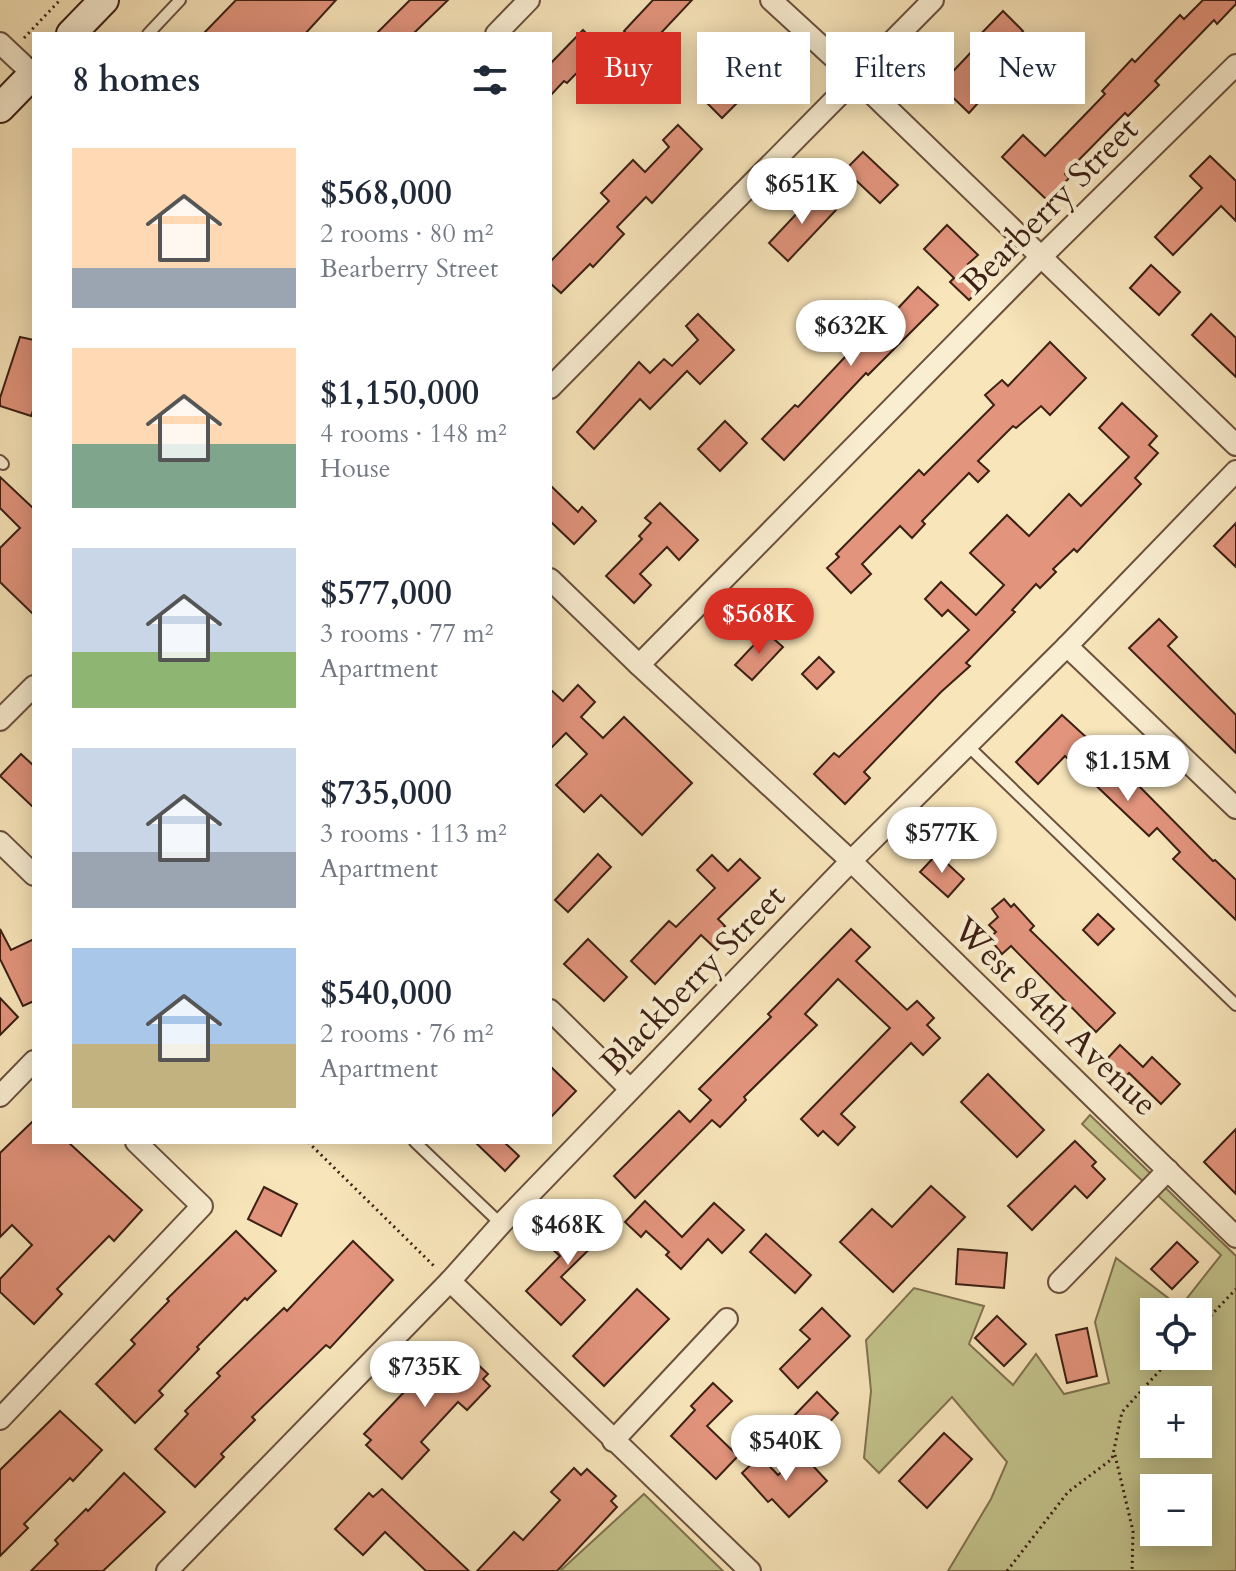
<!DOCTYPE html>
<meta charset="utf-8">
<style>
:root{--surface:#fff;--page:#f2f2f3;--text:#1f2937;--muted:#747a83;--accent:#d93025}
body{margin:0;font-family:Cardo,serif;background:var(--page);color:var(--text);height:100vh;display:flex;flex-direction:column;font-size:30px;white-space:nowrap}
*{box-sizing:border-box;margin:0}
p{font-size:26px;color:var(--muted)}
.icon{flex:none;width:44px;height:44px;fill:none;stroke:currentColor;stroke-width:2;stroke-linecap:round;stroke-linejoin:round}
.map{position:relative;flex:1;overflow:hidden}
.drawer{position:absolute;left:32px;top:32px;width:520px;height:1112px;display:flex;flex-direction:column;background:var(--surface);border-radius:0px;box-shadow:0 4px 20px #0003}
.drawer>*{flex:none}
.hud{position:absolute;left:576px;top:32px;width:540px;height:72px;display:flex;gap:16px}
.tools{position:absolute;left:1140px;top:1298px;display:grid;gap:16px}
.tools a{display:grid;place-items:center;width:72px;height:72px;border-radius:0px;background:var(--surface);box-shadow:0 4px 20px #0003;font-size:40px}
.price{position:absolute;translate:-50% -68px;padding:0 18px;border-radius:28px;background:#fff;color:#222;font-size:26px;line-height:52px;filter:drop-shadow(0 2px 4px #0008)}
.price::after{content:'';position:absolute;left:50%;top:48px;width:24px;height:18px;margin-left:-12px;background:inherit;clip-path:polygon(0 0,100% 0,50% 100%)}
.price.on{background:var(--accent);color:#fff}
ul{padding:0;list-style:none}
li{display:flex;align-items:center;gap:24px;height:200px;padding:0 40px}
li span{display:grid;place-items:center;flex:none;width:224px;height:160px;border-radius:0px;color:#555}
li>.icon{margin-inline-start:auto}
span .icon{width:96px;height:96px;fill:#fffc;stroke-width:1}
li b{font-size:34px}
h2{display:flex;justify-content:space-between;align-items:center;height:96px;padding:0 40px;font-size:34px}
.tag{padding:0 28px;border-radius:0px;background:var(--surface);box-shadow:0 4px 20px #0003;font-size:28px;line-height:72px}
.tag.on{background:var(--accent);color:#fff}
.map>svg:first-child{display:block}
.green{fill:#c3c38c;stroke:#807250;stroke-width:2;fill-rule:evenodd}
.building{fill:#e2947c;stroke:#3c2014;stroke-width:2}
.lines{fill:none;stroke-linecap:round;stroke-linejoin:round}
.lane-casing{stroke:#6b513e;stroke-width:14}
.street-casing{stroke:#6b513e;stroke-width:24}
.secondary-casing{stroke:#3c2014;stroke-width:32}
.path{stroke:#3c2014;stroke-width:3;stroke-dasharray:2 4;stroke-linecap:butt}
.lane{stroke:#faeed2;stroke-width:10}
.street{stroke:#faeed2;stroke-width:20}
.secondary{stroke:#faeed2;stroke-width:28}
.labels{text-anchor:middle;stroke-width:8;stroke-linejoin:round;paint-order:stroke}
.street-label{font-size:34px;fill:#3c2014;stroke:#faeed2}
</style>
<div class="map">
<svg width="1236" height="1571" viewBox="0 0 1236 1571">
<rect width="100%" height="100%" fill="#f8e5ba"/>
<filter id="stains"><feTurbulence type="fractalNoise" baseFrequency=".0025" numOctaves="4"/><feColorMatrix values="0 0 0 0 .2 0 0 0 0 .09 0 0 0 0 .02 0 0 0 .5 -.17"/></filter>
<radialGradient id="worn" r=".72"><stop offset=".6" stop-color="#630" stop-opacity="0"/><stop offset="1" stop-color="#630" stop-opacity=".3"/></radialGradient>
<g class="green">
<path d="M 1090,1115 L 1236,1256 L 1236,1571 L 948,1571 L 991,1499 L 1007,1462 L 952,1397 L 879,1473 L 864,1458 L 871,1391 L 866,1340 L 914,1288 L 984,1306 L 969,1344 L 1013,1385 L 1036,1354 L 1064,1394 L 1109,1383 L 1095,1322 L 1116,1258 L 1180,1307 L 1221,1255 L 1082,1124 ZM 1154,1312 L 1198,1312 L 1198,1356 L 1154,1356 ZM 1154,1400 L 1198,1400 L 1198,1444 L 1154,1444 ZM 1154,1488 L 1198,1488 L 1198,1532 L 1154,1532 Z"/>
<path d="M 644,1494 L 723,1571 L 560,1571 Z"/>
</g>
<g class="building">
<path d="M 236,0 L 336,0 L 305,34 L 203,34 Z"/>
<path d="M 410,0 L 448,0 L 413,34 L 376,34 Z"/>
<path d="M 653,0 L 692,0 L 644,51 L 624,31 Z"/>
<path d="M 1203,0 L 1236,0 L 1236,4 L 1217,24 L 1214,20 L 1155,81 L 1159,85 L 1128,116 L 1125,113 L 1065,174 L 1069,178 L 1048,201 L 1002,157 L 1023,135 L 1045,156 L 1105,94 L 1102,91 L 1132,59 L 1135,62 L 1180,15 L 1184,19 Z"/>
<path d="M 1003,11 L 1023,31 L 975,79 L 988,92 L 969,113 L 940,85 L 977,46 L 973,42 Z"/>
<path d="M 583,30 L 601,48 L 567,83 L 564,81 L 550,96 L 550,64 Z"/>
<path d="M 743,57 L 763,77 L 722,118 L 702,98 Z"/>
<path d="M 678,125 L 702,149 L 652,203 L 646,197 L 617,227 L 624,234 L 593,267 L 590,264 L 561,293 L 550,283 L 550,262 L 609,201 L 601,193 L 633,160 L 645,172 L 669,147 L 663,140 Z"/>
<path d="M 863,152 L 898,185 L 880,203 L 845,170 Z"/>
<path d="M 1210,156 L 1236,181 L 1236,221 L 1221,206 L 1173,255 L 1155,237 L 1202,188 L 1190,176 Z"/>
<path d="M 817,192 L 836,210 L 788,261 L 769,243 Z"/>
<path d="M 947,225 L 978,255 L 968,264 L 981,277 L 977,282 L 982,287 L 969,300 L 950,282 L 954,278 L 924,249 Z"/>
<path d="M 1151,265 L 1180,292 L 1159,315 L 1130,288 Z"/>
<path d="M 918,287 L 938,305 L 868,375 L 866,373 L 784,460 L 762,439 L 795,405 L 798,407 L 861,340 L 844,324 L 866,301 L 886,321 Z"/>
<path d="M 698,314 L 734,350 L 700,384 L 687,371 L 650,409 L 640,399 L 594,449 L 577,432 L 639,362 L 650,373 L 664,359 L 672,366 L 698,340 L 686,326 Z"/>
<path d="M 1211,314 L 1236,338 L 1236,377 L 1192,335 Z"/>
<path d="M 20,337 L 34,340 L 34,408 L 31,416 L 0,406 L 0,398 Z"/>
<path d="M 1050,342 L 1086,378 L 1050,415 L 1041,406 L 1016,428 L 1013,426 L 978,461 L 989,471 L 978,482 L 969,473 L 922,521 L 925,524 L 912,538 L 900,526 L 862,564 L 871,574 L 851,593 L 827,568 L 839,557 L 836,554 L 919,470 L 924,475 L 994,405 L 985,395 L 1002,380 L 1008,386 Z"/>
<path d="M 1122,403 L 1157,436 L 1149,445 L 1158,453 L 1135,478 L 1141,484 L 1077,552 L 1074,549 L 1053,569 L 1056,572 L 1040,588 L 1036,584 L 1012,610 L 1015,612 L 966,663 L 970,666 L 941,692 L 864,772 L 870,778 L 845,804 L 814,774 L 834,753 L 839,757 L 969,630 L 948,610 L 942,616 L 925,599 L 941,582 L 976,615 L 1004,585 L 970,553 L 1007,515 L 1029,536 L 1069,494 L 1081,506 L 1129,457 L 1099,428 Z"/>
<path d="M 725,421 L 747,443 L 720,471 L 698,449 Z"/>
<path d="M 0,477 L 34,509 L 34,615 L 0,582 L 0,548 L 20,528 L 0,508 Z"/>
<path d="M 550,485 L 578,512 L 582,507 L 596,521 L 574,544 L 550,521 Z"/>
<path d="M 660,503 L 698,540 L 679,560 L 667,547 L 640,574 L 651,585 L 634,603 L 606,576 L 642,539 L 639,536 L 651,523 L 645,518 Z"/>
<path d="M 1236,523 L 1236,567 L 1214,546 Z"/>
<path d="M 1159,619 L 1177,637 L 1168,646 L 1236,715 L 1236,753 L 1129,648 Z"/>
<path d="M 766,632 L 783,647 L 752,680 L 735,665 Z"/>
<path d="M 819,657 L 834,672 L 817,689 L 802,674 Z"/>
<path d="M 578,685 L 595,702 L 581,717 L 603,738 L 624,717 L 692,783 L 642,835 L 601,795 L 584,812 L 556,785 L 587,754 L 566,733 L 550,749 L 550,689 L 563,701 Z"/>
<path d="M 1062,715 L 1137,784 L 1213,861 L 1215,860 L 1236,880 L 1236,920 L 1173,859 L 1180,852 L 1157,828 L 1149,836 L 1065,756 L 1038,784 L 1016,762 Z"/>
<path d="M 21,754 L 34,766 L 34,808 L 0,776 Z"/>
<path d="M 598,854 L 611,867 L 568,912 L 555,900 Z"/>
<path d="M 937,854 L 964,879 L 948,897 L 920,872 Z"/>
<path d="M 712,855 L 728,871 L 740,859 L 760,878 L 718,919 L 725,926 L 720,931 L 728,939 L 717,950 L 701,935 L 655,984 L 631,961 L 669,921 L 676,927 L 715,888 L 697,870 Z"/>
<path d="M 1004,899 L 1011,907 L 1014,904 L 1034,926 L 1030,930 L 1115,1013 L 1096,1032 L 1011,946 L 1002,954 L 989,938 L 996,932 L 989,925 L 998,917 L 992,909 Z"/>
<path d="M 1098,914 L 1114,929 L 1098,945 L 1083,930 Z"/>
<path d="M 0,929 L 11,950 L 34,939 L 34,1001 L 23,1006 L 0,959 Z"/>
<path d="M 851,929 L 870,947 L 856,961 L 907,1010 L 917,1001 L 934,1018 L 927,1025 L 940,1038 L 923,1055 L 911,1043 L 841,1114 L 855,1127 L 838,1145 L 823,1131 L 818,1136 L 801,1119 L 890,1028 L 838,979 L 805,1014 L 817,1025 L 744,1097 L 746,1100 L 720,1127 L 712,1120 L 635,1198 L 614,1176 L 679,1111 L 690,1122 L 711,1100 L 699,1089 L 771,1017 L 768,1014 Z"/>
<path d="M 588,939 L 627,977 L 604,1001 L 564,964 Z"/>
<path d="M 0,998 L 18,1017 L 0,1035 Z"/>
<path d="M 1120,1045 L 1143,1067 L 1152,1057 L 1180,1084 L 1161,1104 L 1129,1073 L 1124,1078 L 1106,1060 Z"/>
<path d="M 550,1066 L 576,1091 L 550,1118 Z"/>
<path d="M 988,1074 L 1044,1130 L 1017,1157 L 961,1102 Z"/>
<path d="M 34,1120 L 34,1142 L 68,1142 L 142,1210 L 114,1241 L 109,1236 L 57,1289 L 62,1294 L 34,1324 L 0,1292 L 0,1279 L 32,1245 L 12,1225 L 0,1237 L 0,1153 Z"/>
<path d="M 1236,1129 L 1236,1194 L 1204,1162 Z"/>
<path d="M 1075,1141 L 1096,1162 L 1092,1166 L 1105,1179 L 1087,1198 L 1075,1186 L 1032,1230 L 1008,1206 Z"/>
<path d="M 475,1142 L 504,1142 L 519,1156 L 505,1171 Z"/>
<path d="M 931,1186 L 965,1217 L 893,1292 L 840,1242 L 872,1209 L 892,1227 Z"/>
<path d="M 264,1187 L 297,1204 L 281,1236 L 248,1219 Z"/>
<path d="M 645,1201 L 682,1237 L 714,1203 L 744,1230 L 722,1253 L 708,1239 L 681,1269 L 666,1255 L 669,1252 L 646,1231 L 641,1237 L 625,1222 Z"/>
<path d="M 590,1207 L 611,1228 L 561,1277 L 585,1300 L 561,1325 L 526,1291 L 560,1256 L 552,1249 Z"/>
<path d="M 236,1231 L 276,1271 L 247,1300 L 245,1298 L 197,1347 L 199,1349 L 159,1391 L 163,1395 L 135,1423 L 96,1384 L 135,1344 L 131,1340 L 169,1301 L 167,1299 Z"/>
<path d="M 766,1234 L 811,1275 L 795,1293 L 750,1252 Z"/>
<path d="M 353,1241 L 393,1280 L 330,1348 L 326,1345 L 252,1417 L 255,1420 L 221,1454 L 224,1457 L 195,1487 L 155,1449 L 188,1414 L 185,1411 L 220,1376 L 217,1373 L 284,1308 L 287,1311 Z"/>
<path d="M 1177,1242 L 1198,1262 L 1172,1289 L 1151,1269 Z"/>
<path d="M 958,1249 L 1007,1253 L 1004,1288 L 956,1284 Z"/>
<path d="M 637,1289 L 669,1319 L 604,1386 L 573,1356 Z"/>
<path d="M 822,1308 L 850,1336 L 798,1388 L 780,1369 L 810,1339 L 800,1330 Z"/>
<path d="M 997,1316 L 1026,1344 L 1004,1366 L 975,1338 Z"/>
<path d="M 1087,1328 L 1097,1376 L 1067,1383 L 1056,1335 Z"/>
<path d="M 448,1346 L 454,1352 L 459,1347 L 488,1374 L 483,1379 L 490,1386 L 467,1410 L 458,1402 L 421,1442 L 429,1450 L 402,1479 L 366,1445 L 371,1440 L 364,1434 Z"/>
<path d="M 713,1383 L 732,1401 L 707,1426 L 738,1456 L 716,1479 L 671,1436 L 695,1410 L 691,1406 Z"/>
<path d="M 817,1392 L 838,1413 L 813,1440 L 791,1419 Z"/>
<path d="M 60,1411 L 102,1450 L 73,1481 L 70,1478 L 24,1524 L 28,1528 L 0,1556 L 0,1470 Z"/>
<path d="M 944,1433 L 972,1459 L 927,1508 L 899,1481 Z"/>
<path d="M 802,1454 L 827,1481 L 789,1517 L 772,1499 L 768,1502 L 742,1473 L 760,1456 L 778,1475 Z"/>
<path d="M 574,1468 L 581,1475 L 587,1469 L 616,1496 L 611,1501 L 617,1507 L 557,1571 L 477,1571 L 514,1532 L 523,1540 L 560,1500 L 551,1492 Z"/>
<path d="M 124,1473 L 165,1512 L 103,1571 L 31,1571 L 58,1544 L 55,1540 L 86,1509 L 88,1511 Z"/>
<path d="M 382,1489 L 469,1571 L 426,1571 L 385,1532 L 363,1555 L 335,1529 L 369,1493 L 373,1497 Z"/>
</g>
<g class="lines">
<g class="lane-casing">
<g id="lane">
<path d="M 148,34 L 180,0"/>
<path d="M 0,461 L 3,464"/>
<path d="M 967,745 L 1236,1005"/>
<path d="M 415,1142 L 501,1224"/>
</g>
</g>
<g class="street-casing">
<g id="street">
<path d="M 771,0 L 857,79 L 1236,445"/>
<path d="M 496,34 L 529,0"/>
<path d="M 0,43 L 34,75"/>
<path d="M 550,388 L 933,0"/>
<path d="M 550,579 L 639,665 L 851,861 L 1236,1237"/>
<path d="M 1067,646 L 1236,808"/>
<path d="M 639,665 L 1040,258 L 1236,65"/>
<path d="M 0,720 L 34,686"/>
<path d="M 0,842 L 34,875"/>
<path d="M 550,1010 L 630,1089"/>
<path d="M 0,1096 L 34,1061"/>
<path d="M 450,1281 L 750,1571"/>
<path d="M 1059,1282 L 1168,1170"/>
<path d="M 0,1419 L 202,1206 L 136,1142"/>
<path d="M 613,1441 L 727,1319"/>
<path d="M 167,1571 L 450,1281 L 501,1224 L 851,861 L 1067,646 L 1236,471"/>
</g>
</g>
<g class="secondary-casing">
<g id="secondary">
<path d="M 71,34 L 104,0"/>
<path d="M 0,108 L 34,73"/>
</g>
</g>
<g class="path">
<path d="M 24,38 L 60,0"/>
<path d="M 308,1142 L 436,1268"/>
<path d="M 1198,1329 L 1236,1289"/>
<path d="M 1115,1455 L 1133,1531 L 1132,1571"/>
<path d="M 1007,1571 L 1068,1492 L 1112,1459 L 1122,1412 L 1173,1356"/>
</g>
<use href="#lane" class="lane"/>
<use href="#street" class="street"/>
<use href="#secondary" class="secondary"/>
</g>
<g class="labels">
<g class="street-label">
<text transform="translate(1049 205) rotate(-45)" y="12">Bearberry Street</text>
<text transform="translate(692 979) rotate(-46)" y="12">Blackberry Street</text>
<text transform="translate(1056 1016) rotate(44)" y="12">West 84th Avenue</text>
</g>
</g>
<rect width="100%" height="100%" filter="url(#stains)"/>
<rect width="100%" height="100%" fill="url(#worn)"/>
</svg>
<div class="tools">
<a><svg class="icon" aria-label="locate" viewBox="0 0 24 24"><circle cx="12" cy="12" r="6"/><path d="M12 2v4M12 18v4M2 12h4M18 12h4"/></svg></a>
<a>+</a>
<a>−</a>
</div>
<b class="price" style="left:802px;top:226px">$651K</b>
<b class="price" style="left:851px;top:368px">$632K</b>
<b class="price on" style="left:759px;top:656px">$568K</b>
<b class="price" style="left:1128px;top:803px">$1.15M</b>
<b class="price" style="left:942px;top:875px">$577K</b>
<b class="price" style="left:568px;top:1267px">$468K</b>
<b class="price" style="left:425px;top:1409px">$735K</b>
<b class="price" style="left:786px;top:1483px">$540K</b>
<div class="hud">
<a class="tag on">Buy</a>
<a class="tag">Rent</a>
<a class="tag">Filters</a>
<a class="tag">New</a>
</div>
<section class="drawer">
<h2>8 homes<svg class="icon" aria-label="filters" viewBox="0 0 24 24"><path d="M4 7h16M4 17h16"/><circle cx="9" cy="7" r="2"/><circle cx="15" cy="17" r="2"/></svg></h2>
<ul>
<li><span style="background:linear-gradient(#ffd9b3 75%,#9aa5b1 0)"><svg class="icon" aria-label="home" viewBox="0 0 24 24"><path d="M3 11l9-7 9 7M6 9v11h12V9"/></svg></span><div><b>$568,000</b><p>2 rooms · 80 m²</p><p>Bearberry Street</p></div></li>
<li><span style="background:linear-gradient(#ffd9b3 60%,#7fa58c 0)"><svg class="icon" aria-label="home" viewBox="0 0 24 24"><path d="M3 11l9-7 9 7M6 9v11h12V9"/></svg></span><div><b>$1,150,000</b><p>4 rooms · 148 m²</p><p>House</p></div></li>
<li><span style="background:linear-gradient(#c9d6e8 65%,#8fb573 0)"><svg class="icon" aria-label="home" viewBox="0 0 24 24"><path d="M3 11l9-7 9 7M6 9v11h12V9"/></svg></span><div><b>$577,000</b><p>3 rooms · 77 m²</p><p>Apartment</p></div></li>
<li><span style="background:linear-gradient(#c9d6e8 65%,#9aa5b1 0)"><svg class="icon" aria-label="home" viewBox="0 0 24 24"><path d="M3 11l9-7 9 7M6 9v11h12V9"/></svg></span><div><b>$735,000</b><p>3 rooms · 113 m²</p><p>Apartment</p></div></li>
<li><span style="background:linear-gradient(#a9c7e8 60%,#c2b280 0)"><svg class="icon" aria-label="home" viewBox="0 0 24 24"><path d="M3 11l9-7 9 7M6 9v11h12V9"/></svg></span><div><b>$540,000</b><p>2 rooms · 76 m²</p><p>Apartment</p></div></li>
</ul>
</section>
</div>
